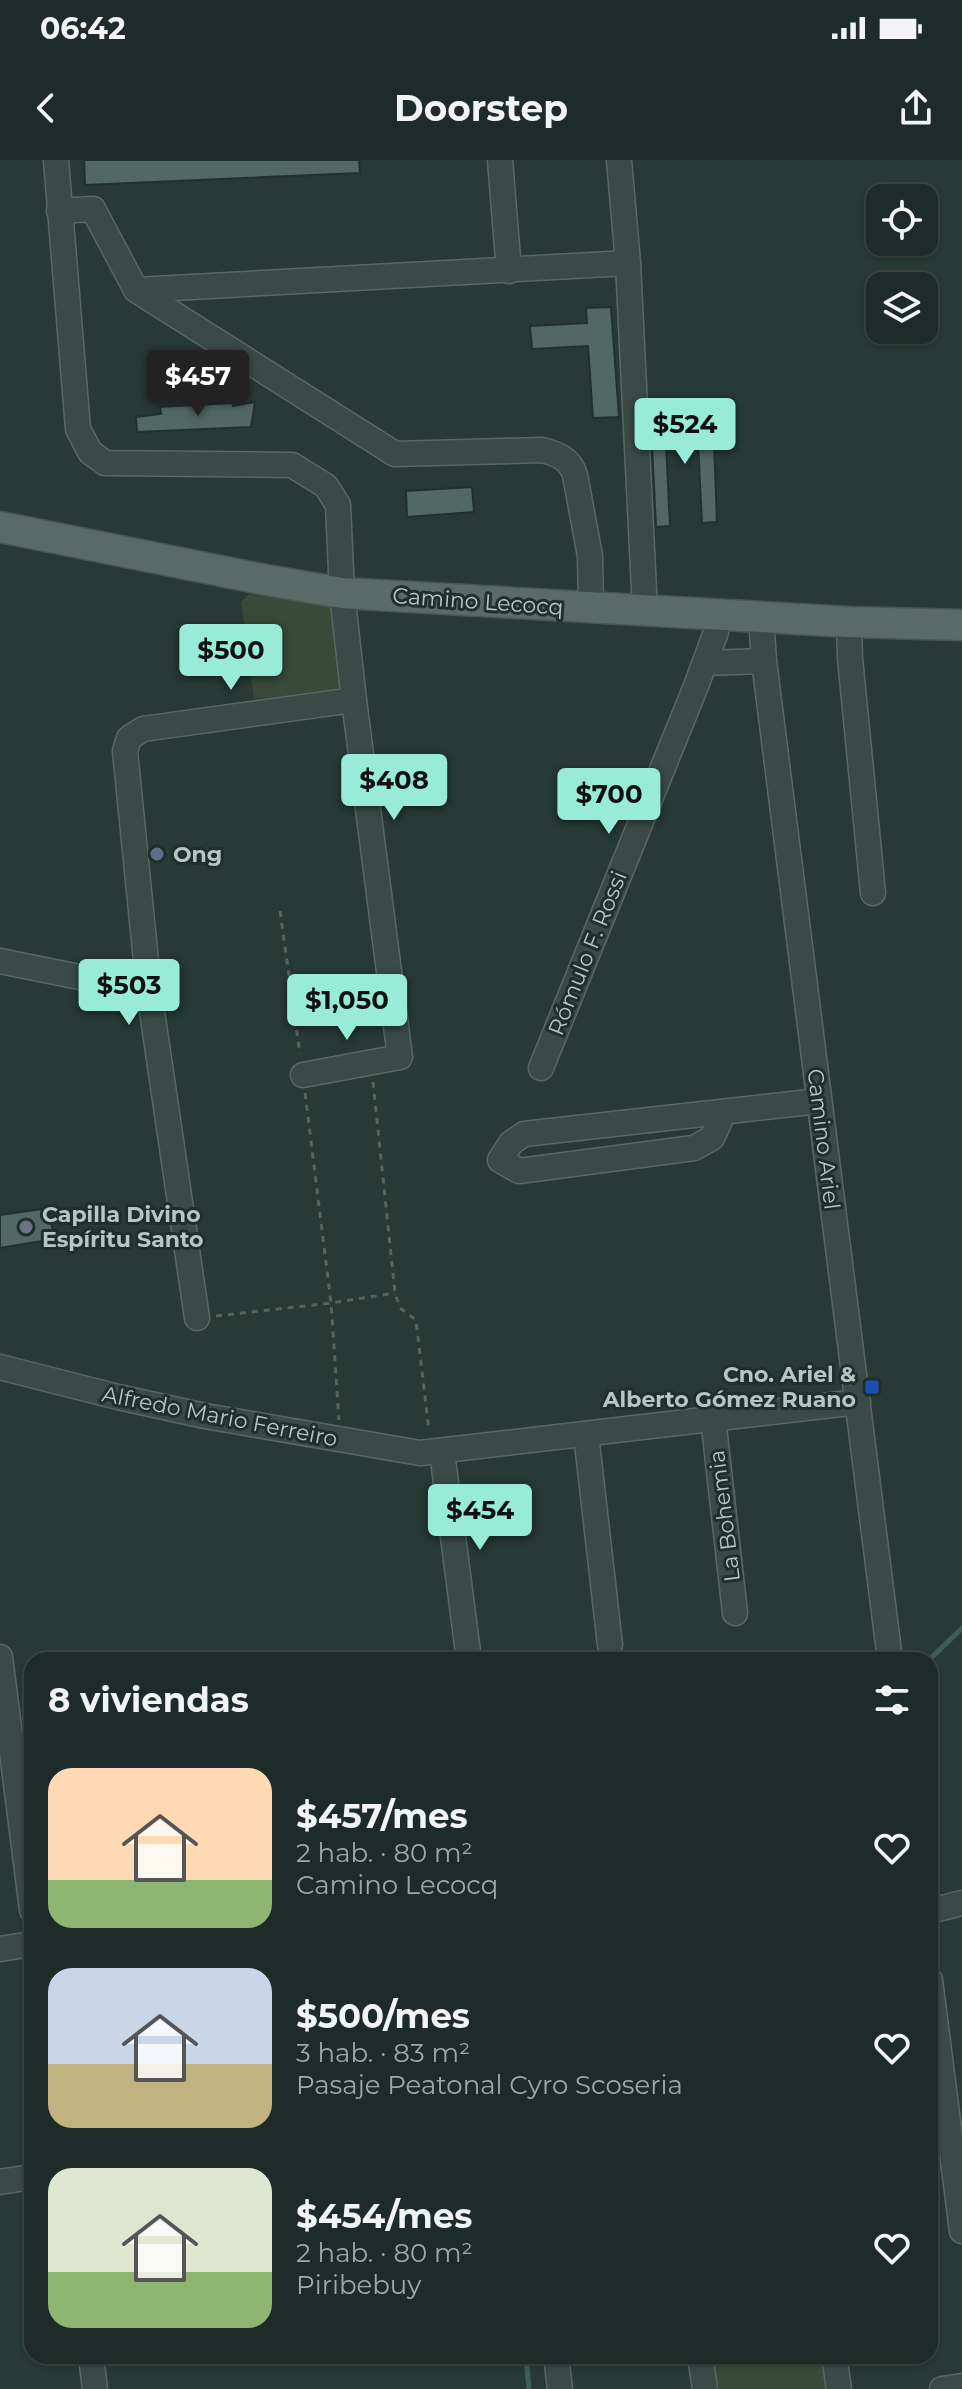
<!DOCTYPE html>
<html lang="es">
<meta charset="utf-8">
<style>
:root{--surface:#1d2c28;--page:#253430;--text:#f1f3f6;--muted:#a0a7a8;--line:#3b4845;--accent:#97ebd7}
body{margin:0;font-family:Montserrat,sans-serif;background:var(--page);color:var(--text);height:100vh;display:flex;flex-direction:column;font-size:30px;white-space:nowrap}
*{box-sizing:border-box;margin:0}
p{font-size:26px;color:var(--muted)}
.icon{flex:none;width:44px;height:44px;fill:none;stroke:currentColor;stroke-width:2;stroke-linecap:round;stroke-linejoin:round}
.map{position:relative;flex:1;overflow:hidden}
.side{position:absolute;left:24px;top:1492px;width:914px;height:712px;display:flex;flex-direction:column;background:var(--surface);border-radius:24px;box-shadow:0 2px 6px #0004,0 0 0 2px var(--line)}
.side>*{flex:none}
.tools{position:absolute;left:866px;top:24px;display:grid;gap:16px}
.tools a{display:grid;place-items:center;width:72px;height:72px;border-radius:16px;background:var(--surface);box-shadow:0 2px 6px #0004,0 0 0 2px var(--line);font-size:40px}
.price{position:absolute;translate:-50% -68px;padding:0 18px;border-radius:8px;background:var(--accent);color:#111;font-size:26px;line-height:52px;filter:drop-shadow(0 2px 4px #0008)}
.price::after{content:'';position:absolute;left:50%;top:48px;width:24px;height:18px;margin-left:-12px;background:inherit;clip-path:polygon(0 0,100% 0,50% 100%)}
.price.current{background:#222;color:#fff}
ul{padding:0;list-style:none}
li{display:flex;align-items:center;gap:24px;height:200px;padding:0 24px}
li span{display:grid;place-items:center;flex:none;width:224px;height:160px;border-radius:24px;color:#555}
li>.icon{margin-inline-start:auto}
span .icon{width:96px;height:96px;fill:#fffc;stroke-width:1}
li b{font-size:34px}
h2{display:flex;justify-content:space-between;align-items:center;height:96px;padding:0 24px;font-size:34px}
.status{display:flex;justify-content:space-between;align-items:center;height:56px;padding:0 40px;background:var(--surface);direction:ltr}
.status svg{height:22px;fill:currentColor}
header{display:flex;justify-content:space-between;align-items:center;height:104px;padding:0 24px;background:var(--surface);font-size:36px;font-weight:700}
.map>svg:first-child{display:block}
.green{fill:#384a39}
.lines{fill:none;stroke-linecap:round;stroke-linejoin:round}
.stream{stroke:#3d5f56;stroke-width:5}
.building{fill:#526863;stroke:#21322e;stroke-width:2}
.minor-casing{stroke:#586965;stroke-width:27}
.major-casing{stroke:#465753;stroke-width:33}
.path{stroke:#55665a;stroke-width:3;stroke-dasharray:6 6;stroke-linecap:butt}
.minor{stroke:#3a4b47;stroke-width:24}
.major{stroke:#596b66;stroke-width:30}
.service-dot{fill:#5c6f8a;stroke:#1f302c;stroke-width:3}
.worship-dot{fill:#6b7280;stroke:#1f302c;stroke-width:3}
.transit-dot{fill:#1a4fb4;stroke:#1f302c;stroke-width:3}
.labels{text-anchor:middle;stroke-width:6;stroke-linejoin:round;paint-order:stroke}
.street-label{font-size:22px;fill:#b6c6c2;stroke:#1f302c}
.poi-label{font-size:22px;font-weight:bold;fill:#b6c6c2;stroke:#1f302c;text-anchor:start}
</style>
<div class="status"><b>06:42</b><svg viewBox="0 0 49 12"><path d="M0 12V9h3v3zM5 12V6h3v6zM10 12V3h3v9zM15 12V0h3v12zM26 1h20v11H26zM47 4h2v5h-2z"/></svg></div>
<header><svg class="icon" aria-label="back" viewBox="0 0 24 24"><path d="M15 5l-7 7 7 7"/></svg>Doorstep<svg class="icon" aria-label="share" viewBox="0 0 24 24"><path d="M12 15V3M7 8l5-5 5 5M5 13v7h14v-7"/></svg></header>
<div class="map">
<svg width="962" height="2229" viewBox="0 0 962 2229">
<rect width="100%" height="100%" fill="#273a35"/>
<g class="green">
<path d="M 248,435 L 332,444 L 341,528 L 335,531 L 254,539 L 241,442 Z"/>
<path d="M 706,2196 L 828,2196 L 832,2229 L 710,2229 Z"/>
</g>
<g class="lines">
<g class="stream">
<path d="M 929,1500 L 962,1468"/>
<path d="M 526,2196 L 529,2229"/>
</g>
</g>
<g class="building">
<path d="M 84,0 L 359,0 L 360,13 L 85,25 Z"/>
<path d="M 611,147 L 619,257 L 593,258 L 588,186 L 532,189 L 530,166 L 587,163 L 586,148 Z"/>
<path d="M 255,242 L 251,267 L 137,272 L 136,257 L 161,254 L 160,247 L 232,243 L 233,246 Z"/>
<path d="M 718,262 L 720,281 L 714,282 L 717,362 L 702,363 L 698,283 L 666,284 L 670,366 L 656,367 L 651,266 Z"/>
<path d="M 472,327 L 474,352 L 407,357 L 406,331 Z"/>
<path d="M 49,1048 L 54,1079 L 0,1088 L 0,1055 Z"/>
</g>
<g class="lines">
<g class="minor-casing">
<g id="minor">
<path d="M 56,0 L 78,269 L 90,292 L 105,303 L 292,305 L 326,326 L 338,345 L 342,433 L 354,540 L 400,897 L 303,915"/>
<path d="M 500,0 L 509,111"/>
<path d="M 619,0 L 628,103 L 645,451"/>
<path d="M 59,51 L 93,49 L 136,130 L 395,294 L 542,290 C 558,294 570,299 575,315 L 590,396 L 591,448"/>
<path d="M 136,130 L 628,103"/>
<path d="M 761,457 L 764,501 L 890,1500"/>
<path d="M 849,462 L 850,498 L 873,733"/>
<path d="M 705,503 L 764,501"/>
<path d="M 0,801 L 149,831"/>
<path d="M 541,908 L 696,526 L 716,472 L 718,454"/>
<path d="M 724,952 L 712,978 L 694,988 L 519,1011 L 500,1000 L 511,983 L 524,974 L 819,941"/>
<path d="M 197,1158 L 149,831 L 125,591 L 129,578 L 143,569 L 354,540"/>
<path d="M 0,1207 L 118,1237 L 205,1256 L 420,1293 L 858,1242"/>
<path d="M 713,1258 L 735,1453"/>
<path d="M 586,1274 L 610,1485"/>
<path d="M 442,1292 L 469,1500"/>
<path d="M 0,1497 L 32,1750"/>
<path d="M 930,1751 L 962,1743"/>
<path d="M 0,1789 L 32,1784"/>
<path d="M 930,1820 L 962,2071"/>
<path d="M 0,2022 L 32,2017"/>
<path d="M 91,2196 L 95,2229"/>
<path d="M 556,2196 L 560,2229"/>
<path d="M 700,2196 L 705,2229"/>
<path d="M 834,2196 L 839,2229"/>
<path d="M 942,2229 L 962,2226"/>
</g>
</g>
<g class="major-casing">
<path id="major" d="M 0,367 L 266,420 L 342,433 L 849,462 L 962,465"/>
</g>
<g class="path">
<path d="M 280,751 L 300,894"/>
<path d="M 373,922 L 395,1133 L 400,1148 L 416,1160 L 429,1271"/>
<path d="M 305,933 L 331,1143 L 339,1260"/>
<path d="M 216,1156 L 331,1143 L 395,1133"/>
</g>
<use href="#minor" class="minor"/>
<use href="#major" class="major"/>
</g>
<circle class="service-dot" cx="157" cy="694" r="8"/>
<circle class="worship-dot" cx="26" cy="1067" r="8"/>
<rect class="transit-dot" x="864" y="1219" width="16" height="16" rx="4"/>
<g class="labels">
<g class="street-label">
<text transform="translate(478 441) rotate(4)" y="8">Camino Lecocq</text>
<text transform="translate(587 793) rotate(-68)" y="8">Rómulo F. Rossi</text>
<text transform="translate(824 979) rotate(83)" y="8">Camino Ariel</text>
<text transform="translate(220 1256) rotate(11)" y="8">Alfredo Mario Ferreiro</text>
<text transform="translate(724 1356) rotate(-97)" y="8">La Bohemia</text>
</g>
<g class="poi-label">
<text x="173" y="702">Ong</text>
<text x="42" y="1062">Capilla Divino<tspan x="42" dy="25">Espíritu Santo</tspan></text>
<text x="856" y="1222" text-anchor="end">Cno. Ariel &amp;<tspan x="856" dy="25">Alberto Gómez Ruano</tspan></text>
</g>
</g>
</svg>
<div class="tools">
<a><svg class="icon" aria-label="locate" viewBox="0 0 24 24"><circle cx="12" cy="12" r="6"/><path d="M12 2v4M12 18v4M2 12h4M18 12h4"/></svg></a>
<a><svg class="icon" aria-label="layers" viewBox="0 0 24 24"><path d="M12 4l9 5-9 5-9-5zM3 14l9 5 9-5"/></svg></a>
</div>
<b class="price current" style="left:198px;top:258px">$457</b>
<b class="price" style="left:685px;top:306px">$524</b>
<b class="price" style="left:231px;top:532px">$500</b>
<b class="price" style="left:394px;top:662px">$408</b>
<b class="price" style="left:609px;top:676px">$700</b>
<b class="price" style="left:129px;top:867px">$503</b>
<b class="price" style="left:347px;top:882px">$1,050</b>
<b class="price" style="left:480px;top:1392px">$454</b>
<section class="side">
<h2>8 viviendas<svg class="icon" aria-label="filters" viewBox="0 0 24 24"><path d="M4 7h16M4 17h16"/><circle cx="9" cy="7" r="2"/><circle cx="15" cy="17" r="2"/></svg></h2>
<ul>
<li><span style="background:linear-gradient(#ffd9b3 70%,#8fb573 0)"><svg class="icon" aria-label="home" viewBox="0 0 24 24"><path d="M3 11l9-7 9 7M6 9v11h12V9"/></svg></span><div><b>$457/mes</b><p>2 hab. · 80 m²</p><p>Camino Lecocq</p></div><svg class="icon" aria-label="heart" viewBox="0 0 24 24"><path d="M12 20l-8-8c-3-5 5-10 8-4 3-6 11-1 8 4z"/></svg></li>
<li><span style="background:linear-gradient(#c9d6e8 60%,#c2b280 0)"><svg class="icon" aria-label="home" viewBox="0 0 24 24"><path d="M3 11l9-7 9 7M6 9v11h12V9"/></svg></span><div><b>$500/mes</b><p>3 hab. · 83 m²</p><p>Pasaje Peatonal Cyro Scoseria</p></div><svg class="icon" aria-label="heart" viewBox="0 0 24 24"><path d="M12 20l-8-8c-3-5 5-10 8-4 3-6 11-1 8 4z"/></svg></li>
<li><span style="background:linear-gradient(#dfe7d0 65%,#8fb573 0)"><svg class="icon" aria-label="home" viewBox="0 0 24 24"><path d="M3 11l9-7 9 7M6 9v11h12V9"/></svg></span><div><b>$454/mes</b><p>2 hab. · 80 m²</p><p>Piribebuy</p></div><svg class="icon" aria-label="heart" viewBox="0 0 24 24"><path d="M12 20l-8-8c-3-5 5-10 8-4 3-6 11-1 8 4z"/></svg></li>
</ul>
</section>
</div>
